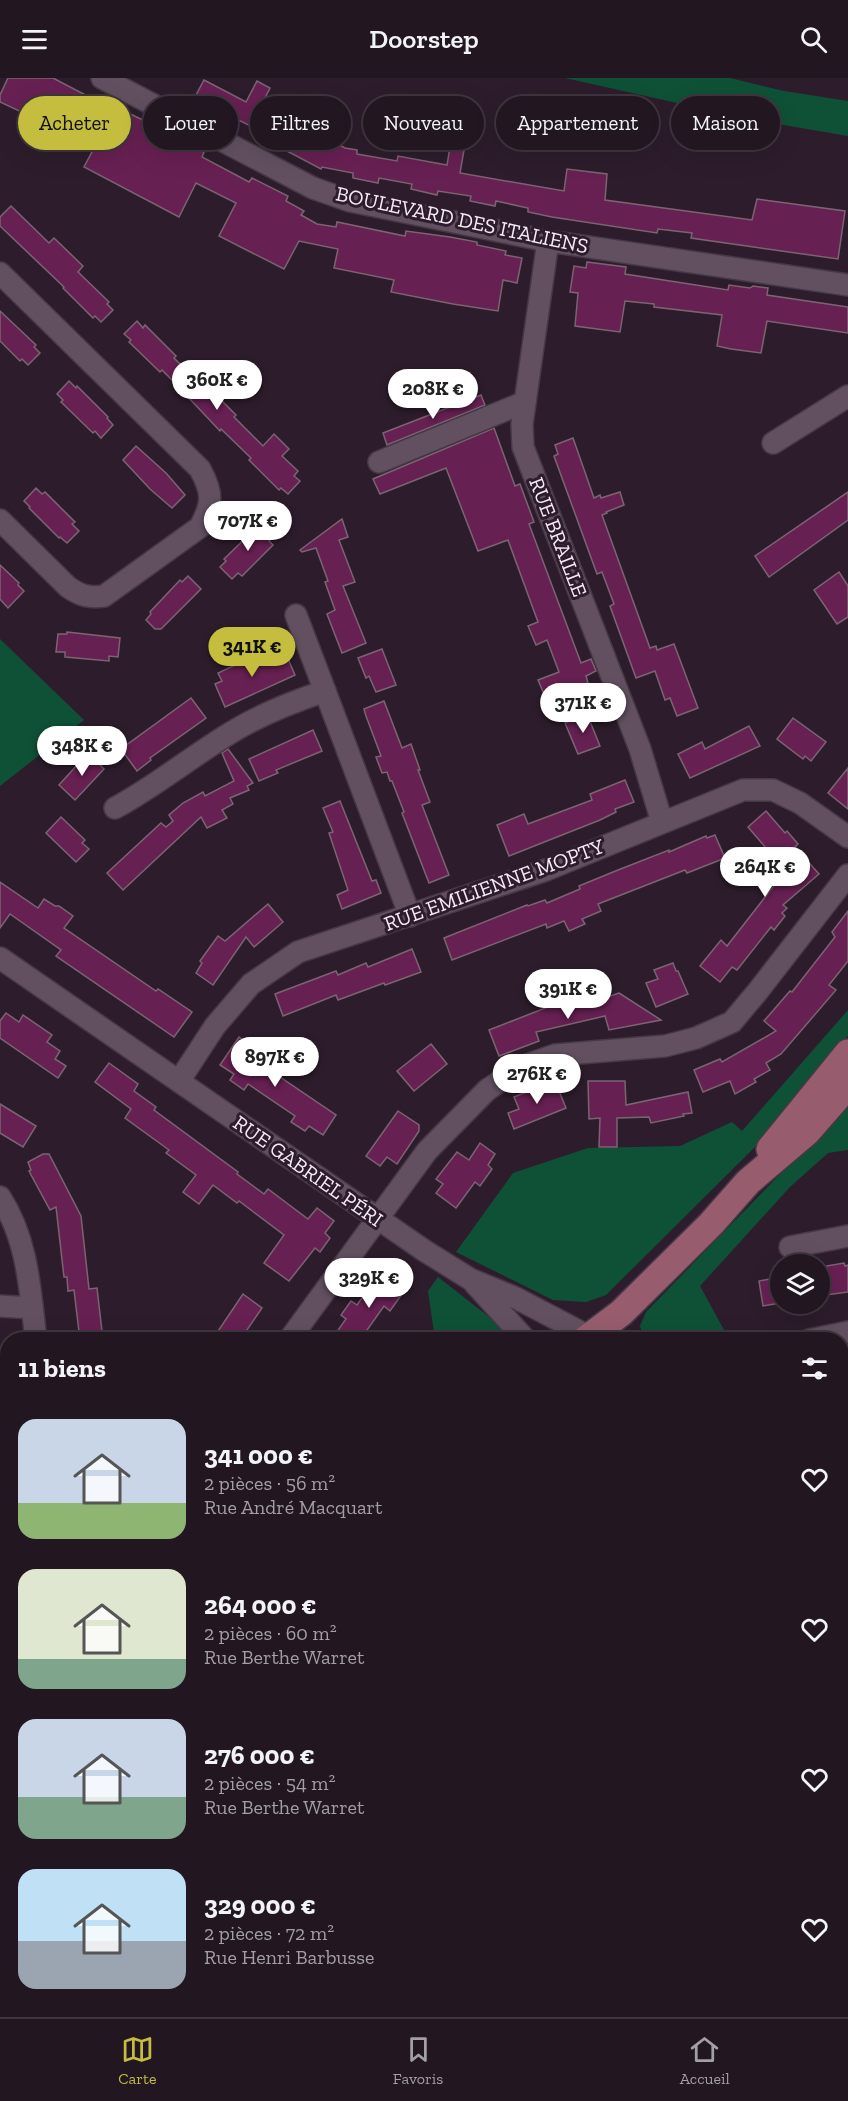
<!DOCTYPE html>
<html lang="fr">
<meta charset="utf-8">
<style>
:root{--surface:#221621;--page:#2e232e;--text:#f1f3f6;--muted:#a29fa5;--line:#3f353f;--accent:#c4bd3e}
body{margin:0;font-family:"Zilla Slab",serif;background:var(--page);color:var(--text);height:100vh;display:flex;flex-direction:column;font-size:22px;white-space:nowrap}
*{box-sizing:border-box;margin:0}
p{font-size:20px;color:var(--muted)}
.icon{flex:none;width:33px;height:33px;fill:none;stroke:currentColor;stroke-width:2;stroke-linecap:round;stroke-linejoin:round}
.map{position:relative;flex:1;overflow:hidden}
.sheet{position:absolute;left:0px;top:1254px;width:849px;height:686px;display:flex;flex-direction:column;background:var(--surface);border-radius:24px 24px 0 0;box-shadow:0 6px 24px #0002,0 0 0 2px var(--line)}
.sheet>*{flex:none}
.hud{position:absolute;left:18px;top:18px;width:813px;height:54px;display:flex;gap:12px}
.fabs{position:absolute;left:770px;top:1176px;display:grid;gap:12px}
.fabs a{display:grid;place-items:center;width:60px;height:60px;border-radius:50%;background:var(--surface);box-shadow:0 6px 24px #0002,0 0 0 2px var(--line);font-size:30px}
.price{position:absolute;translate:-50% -51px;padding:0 14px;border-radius:21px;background:#fff;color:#222;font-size:20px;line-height:39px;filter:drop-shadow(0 2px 3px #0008)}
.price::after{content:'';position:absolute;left:50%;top:36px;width:18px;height:14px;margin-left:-9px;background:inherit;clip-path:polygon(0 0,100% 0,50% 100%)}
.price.active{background:var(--accent);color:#111}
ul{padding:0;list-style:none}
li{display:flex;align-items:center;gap:18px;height:150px;padding:0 18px}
li span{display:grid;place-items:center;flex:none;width:168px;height:120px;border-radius:18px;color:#555}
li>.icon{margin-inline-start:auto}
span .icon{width:72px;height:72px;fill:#fffc;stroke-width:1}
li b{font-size:26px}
h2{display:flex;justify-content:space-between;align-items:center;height:72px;padding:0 18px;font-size:26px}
.tag{padding:0 21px;border-radius:27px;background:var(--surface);box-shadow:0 6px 24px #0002,0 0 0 2px var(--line);font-size:21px;line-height:54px}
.tag.active{background:var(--accent);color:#111}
header{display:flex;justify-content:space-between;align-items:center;height:78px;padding:0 18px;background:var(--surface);font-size:27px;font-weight:600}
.tab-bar{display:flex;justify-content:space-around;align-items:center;height:84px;border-top:2px solid var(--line);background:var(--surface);font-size:16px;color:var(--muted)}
.tab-bar a{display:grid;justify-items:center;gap:3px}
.tab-bar .active{color:var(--accent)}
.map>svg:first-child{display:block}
.green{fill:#0f5136}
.building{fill:#672052;stroke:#7b6472;stroke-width:1.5}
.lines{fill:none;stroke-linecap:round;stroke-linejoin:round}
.minor-casing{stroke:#463946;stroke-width:24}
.major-casing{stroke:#463946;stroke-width:30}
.minor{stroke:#625060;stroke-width:21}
.major{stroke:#975d6f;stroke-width:27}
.labels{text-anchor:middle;stroke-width:6;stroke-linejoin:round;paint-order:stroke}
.street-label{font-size:21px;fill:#f6ebf5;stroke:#2d1d2c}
</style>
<header><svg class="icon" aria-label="menu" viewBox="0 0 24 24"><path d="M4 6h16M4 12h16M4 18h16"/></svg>Doorstep<svg class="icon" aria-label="search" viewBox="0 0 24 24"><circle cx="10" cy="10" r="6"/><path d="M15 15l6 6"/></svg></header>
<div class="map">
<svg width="848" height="1939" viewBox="0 0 848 1939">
<rect width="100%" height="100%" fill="#2d1d2c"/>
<g class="green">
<path d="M 565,0 L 730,0 L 784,13 L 848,23 L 848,58 L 749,41 Z"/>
<path d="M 0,561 L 84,642 L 0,708 Z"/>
<path d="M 848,932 L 848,958 L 766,1058 L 606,1217 L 586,1224 L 553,1222 L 456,1174 L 513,1095 L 588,1070 L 680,1068 L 732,1044 L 742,1053 Z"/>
<path d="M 848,1020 L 848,1072 L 828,1075 L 790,1109 L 700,1208 L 729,1261 L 644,1261 L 640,1248 L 646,1234 L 794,1082 Z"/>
<path d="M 438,1199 L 502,1249 L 509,1261 L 435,1261 L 428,1213 Z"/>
<path d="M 848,1263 L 848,1333 L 842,1335 L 842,1264 Z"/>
<path d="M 0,1866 L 7,1867 L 8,1932 L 77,1932 L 81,1939 L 0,1939 Z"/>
<path d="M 176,1932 L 271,1932 L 267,1939 L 207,1939 Z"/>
</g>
<g class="building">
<path d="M 8,0 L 53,0 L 116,33 L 118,30 L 145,43 L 146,42 L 183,61 L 182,63 L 204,74 L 202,79 L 249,104 L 252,100 L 288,118 L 286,123 L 304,133 L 301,137 L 317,146 L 336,149 L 337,144 L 405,158 L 406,153 L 450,159 L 477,164 L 477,167 L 506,173 L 505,177 L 522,180 L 517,205 L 503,202 L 498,233 L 453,226 L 391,214 L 394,202 L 334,190 L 338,171 L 299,163 L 284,191 L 219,158 L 236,125 L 196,105 L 179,139 L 84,89 L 102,55 L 70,38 L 67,45 L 64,43 L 54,62 L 21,45 L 26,36 L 0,24 L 0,17 Z"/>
<path d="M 204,2 L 246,24 L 257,3 L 270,10 L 265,20 L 308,42 L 305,48 L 345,70 L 357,72 L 357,76 L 397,83 L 398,78 L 447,87 L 450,69 L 464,72 L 460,95 L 564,113 L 567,91 L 607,96 L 605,122 L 752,142 L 757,121 L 845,133 L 838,181 L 691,160 L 692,155 L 658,151 L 657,155 L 552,139 L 528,134 L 528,130 L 496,123 L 495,128 L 470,123 L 471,118 L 438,113 L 437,117 L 411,111 L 412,106 L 379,100 L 378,105 L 353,100 L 353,95 L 322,89 L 321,91 L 253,55 L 255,50 L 224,35 L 222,39 L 200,28 L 202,23 L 195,19 Z"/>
<path d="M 11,128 L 49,165 L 54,160 L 83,188 L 78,194 L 109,224 L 107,226 L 113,232 L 101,244 L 95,238 L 93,240 L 63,210 L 64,209 L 0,148 L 0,139 Z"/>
<path d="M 587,184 L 626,189 L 625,196 L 728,212 L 729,207 L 750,210 L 753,208 L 768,210 L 767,217 L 848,229 L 848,255 L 767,243 L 761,275 L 731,271 L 717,268 L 722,237 L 654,229 L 654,226 L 625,223 L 620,254 L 575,248 L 578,215 L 570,214 L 574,188 L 586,190 Z"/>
<path d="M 0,233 L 36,267 L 34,269 L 40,275 L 28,287 L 22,281 L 20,283 L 0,263 Z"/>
<path d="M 137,243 L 143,250 L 145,247 L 176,278 L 174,280 L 203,309 L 205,306 L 236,337 L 234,339 L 263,368 L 274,356 L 289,371 L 282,378 L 298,393 L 294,398 L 300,403 L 288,416 L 281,410 L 279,412 L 249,382 L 251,380 L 221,351 L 220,353 L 169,299 L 162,292 L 160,294 L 129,264 L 131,262 L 124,256 Z"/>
<path d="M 69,303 L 76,310 L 77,308 L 108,339 L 107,340 L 113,347 L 101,360 L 95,353 L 93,355 L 61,324 L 63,322 L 57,316 Z"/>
<path d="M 481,317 L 485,327 L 387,367 L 383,355 Z"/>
<path d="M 494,350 L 515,408 L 520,406 L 534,444 L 529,446 L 581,585 L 591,581 L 596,593 L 586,598 L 588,605 L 584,606 L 587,616 L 568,622 L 563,608 L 544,616 L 538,602 L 559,594 L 547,562 L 536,567 L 528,548 L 538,544 L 508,462 L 478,473 L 446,390 L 380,416 L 373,401 Z"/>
<path d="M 573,360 L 594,420 L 600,417 L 601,420 L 620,414 L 624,427 L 606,434 L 607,435 L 602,437 L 650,570 L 656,568 L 657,572 L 674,566 L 698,630 L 677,638 L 670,620 L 665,622 L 655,593 L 636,600 L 610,528 L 614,526 L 602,494 L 597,496 L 554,378 L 558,376 L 555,367 Z"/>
<path d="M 136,368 L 166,395 L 185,417 L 172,430 L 150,411 L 123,382 Z"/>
<path d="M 36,410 L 42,416 L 45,414 L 75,444 L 72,446 L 79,453 L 67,465 L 60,459 L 59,460 L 29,430 L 30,429 L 24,423 Z"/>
<path d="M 848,414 L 848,442 L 769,499 L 755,478 Z"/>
<path d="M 342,441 L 348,459 L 339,462 L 355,504 L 343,508 L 366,565 L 342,575 L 327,536 L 335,532 L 325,504 L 328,503 L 316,470 L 302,474 L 300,472 Z"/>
<path d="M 263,446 L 274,457 L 269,463 L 273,467 L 242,498 L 238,495 L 232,501 L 220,489 L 226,483 L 224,481 L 256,450 L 257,451 Z"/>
<path d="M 0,487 L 19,505 L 18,507 L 24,513 L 8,530 L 0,521 Z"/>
<path d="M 839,494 L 848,508 L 848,539 L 837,546 L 814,512 Z"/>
<path d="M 188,498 L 201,511 L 161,551 L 155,551 L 146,542 L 151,536 L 150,534 L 180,502 L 182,504 Z"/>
<path d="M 67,554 L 120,560 L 118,579 L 109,578 L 109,583 L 65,579 L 65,574 L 56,574 L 58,556 L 67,556 Z"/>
<path d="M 382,571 L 396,607 L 376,614 L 369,598 L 366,600 L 358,580 Z"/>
<path d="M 285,574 L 295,597 L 225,629 L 215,606 L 222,603 L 218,595 L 246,582 L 249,590 Z"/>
<path d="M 191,620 L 206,640 L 150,680 L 151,682 L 137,693 L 121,671 Z"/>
<path d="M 384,623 L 402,670 L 411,666 L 420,692 L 418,692 L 430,724 L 422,727 L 449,797 L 429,805 L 402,735 L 404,734 L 392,703 L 390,703 L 387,694 L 382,695 L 376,679 L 381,678 L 366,638 L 364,631 Z"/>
<path d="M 587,636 L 600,668 L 578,676 L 565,645 Z"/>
<path d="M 793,640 L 826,664 L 811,683 L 805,678 L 803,681 L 777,661 Z"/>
<path d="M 749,648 L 760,668 L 690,700 L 678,676 L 702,664 L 705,671 Z"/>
<path d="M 313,652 L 322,673 L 276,692 L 278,695 L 259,703 L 249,681 Z"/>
<path d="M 228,671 L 253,705 L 247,708 L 249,712 L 230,720 L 233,726 L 222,732 L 227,740 L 207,750 L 201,739 L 123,812 L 107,795 L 161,745 L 166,749 L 173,743 L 169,737 L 183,725 L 203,714 L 205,718 L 234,703 L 222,675 Z"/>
<path d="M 88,675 L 104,691 L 75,722 L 59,707 Z"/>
<path d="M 848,690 L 848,731 L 828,715 Z"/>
<path d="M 625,702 L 634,724 L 615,731 L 616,734 L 600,742 L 509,778 L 497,747 L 524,736 L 528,746 L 592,722 L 590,716 Z"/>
<path d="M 340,723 L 372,803 L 376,802 L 381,815 L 342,831 L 337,817 L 348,812 L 329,755 L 333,754 L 323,730 Z"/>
<path d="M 766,733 L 785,755 L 787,753 L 798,766 L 795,769 L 819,796 L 783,827 L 787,830 L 782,835 L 785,838 L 774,852 L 771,849 L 737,892 L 732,889 L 720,904 L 700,888 L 721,862 L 727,868 L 783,796 L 769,779 L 772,777 L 748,749 Z"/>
<path d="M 61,739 L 85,762 L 82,765 L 89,771 L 76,784 L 46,755 Z"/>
<path d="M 715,757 L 725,780 L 687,795 L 685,792 L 598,826 L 601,833 L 582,841 L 585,846 L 569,853 L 564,843 L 547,850 L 546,846 L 452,882 L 444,860 L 527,827 L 528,828 L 545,822 L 547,825 L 580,811 L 579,808 L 618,792 L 669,772 L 669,774 L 706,758 L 707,760 Z"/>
<path d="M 0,804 L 38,830 L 44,821 L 55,828 L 59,828 L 73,838 L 64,850 L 156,913 L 158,911 L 192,934 L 174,959 L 56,878 L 61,872 L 10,836 L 0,850 Z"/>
<path d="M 268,826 L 283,844 L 254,869 L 246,859 L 213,907 L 196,895 L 202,885 L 200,883 L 218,858 L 225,863 Z"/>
<path d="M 848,833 L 848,883 L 829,907 L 836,912 L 781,976 L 766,985 L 770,992 L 754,1001 L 756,1004 L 735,1016 L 730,1003 L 703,1014 L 694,992 L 720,981 L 722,984 L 776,953 L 764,943 L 790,913 L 792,914 L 835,859 L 832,854 Z"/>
<path d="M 412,871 L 421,894 L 385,907 L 384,905 L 338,922 L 336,917 L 283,938 L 275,916 L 336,893 L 338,897 L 366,885 L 368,889 Z"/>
<path d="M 673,885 L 676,893 L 678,893 L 688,916 L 656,929 L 646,905 L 658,901 L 654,892 Z"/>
<path d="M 619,915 L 661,942 L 609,952 L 605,938 L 536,954 L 539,963 L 499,978 L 489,952 L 553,927 L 552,923 L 583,916 L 586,926 Z"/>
<path d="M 6,935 L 19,944 L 23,937 L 52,957 L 47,964 L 60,973 L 55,981 L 66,988 L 58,1000 L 0,960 L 0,943 Z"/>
<path d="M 239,959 L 261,974 L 255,982 L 336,1037 L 323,1057 L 309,1048 L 305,1053 L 291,1044 L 295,1038 L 248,1006 L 244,1012 L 230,1002 L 234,996 L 220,987 Z"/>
<path d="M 431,966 L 447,986 L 414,1013 L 397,993 Z"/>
<path d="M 109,985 L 138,1006 L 134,1013 L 156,1029 L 154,1032 L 238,1094 L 237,1096 L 264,1116 L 268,1111 L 308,1141 L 317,1130 L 334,1143 L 325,1155 L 330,1160 L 320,1174 L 315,1170 L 289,1203 L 264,1185 L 284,1157 L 239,1123 L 237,1125 L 213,1107 L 199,1126 L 183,1114 L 196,1097 L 166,1075 L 169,1072 L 125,1040 L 131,1031 L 95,1004 Z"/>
<path d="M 555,1003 L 566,1030 L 514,1051 L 508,1035 L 519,1031 L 514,1019 Z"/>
<path d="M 588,1003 L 625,1003 L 626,1027 L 688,1014 L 692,1035 L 683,1036 L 684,1038 L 651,1045 L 649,1039 L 617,1040 L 617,1069 L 599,1069 L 600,1040 L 589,1041 Z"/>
<path d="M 0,1026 L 36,1048 L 23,1069 L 0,1055 Z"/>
<path d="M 398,1033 L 419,1047 L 419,1053 L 397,1086 L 387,1079 L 380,1088 L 366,1078 Z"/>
<path d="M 480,1065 L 495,1076 L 488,1087 L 492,1091 L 480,1108 L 475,1104 L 456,1130 L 436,1115 L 443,1106 L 436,1101 L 457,1074 L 469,1082 Z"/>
<path d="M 43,1076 L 49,1076 L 81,1138 L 89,1211 L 97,1210 L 103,1262 L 80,1262 L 74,1212 L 68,1213 L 67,1199 L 64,1199 L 56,1129 L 50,1132 L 29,1093 L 31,1092 L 28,1084 Z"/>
<path d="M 844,1185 L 845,1188 L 848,1187 L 848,1214 L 819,1218 L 819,1192 L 827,1191 L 826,1188 Z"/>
<path d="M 387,1198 L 405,1212 L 390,1233 L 384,1228 L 360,1262 L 346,1262 L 336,1255 L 346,1241 L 341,1237 L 351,1223 L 357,1227 L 371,1207 L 377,1212 Z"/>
<path d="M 780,1199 L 780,1225 L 763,1228 L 759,1203 Z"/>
<path d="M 243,1216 L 262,1230 L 240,1262 L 212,1262 Z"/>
</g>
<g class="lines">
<g class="minor-casing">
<g id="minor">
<path d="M 102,0 L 313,110 L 350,123 L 548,163 L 848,207"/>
<path d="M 548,163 L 522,346 L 523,369 L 640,671 L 662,744"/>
<path d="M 0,195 L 200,391 C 213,415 213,425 200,449 L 104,518 C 89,520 81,518 68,509 L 0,442"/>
<path d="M 773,365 L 848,318"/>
<path d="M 379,384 L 525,324"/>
<path d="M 296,537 L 325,613"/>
<path d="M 115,730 C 156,708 192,678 232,654 C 261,636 292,624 325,613 L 410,838"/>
<path d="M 0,880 L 425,1173 L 470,1201 L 516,1220 L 596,1262"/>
<path d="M 179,1003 L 215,948 L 251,906 L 298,874 L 546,792 L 743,712 L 773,712 L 800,725 L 848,759"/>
<path d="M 0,1119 C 28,1162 30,1212 36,1262"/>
<path d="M 790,1169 L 848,1158"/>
<path d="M 474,1205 L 526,1262"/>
<path d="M 0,1228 L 32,1230"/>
<path d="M 289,1262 L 427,1073 L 487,1012 L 521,989 L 555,977 L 665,968 L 696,960 L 732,944 L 758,913 L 848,797"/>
<path d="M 809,1262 L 848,1254"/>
<path d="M 0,1414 L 8,1414"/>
<path d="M 842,1426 L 848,1430"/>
<path d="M 842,1783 L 848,1773"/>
<path d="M 123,1932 L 147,1939"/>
<path d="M 295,1932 L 295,1939"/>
<path d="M 442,1939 L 442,1932"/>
<path d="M 483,1939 L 511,1938 L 524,1939"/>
<path d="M 745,1939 L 749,1932"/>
</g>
</g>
<g class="major-casing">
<g id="major">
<path d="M 770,1071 L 848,975"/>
<path d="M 585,1262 L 621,1235 L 711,1146 L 748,1104 L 807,1054 L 848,1007"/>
<path d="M 0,1847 L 8,1848"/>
<path d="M 101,1932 L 103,1939"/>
</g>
</g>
<use href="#minor" class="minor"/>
<use href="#major" class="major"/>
</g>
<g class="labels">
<g class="street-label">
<text transform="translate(462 142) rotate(12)" y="7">BOULEVARD DES ITALIENS</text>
<text transform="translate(558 459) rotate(69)" y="7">RUE BRAILLE</text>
<text transform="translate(494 807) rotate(-20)" y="7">RUE EMILIENNE MOPTY</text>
<text transform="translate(308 1093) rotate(35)" y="7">RUE GABRIEL PÉRI</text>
</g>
</g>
</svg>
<div class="fabs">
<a><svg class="icon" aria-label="layers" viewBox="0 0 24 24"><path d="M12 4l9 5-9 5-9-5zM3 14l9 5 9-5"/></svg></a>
</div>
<b class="price" style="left:217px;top:333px">360K €</b>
<b class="price" style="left:433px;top:342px">208K €</b>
<b class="price" style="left:248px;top:474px">707K €</b>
<b class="price active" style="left:252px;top:600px">341K €</b>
<b class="price" style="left:583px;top:656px">371K €</b>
<b class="price" style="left:82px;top:699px">348K €</b>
<b class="price" style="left:765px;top:820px">264K €</b>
<b class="price" style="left:568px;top:942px">391K €</b>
<b class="price" style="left:275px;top:1010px">897K €</b>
<b class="price" style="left:537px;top:1027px">276K €</b>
<b class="price" style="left:369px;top:1231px">329K €</b>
<div class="hud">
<a class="tag active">Acheter</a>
<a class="tag">Louer</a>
<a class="tag">Filtres</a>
<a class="tag">Nouveau</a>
<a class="tag">Appartement</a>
<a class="tag">Maison</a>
</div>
<section class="sheet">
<h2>11 biens<svg class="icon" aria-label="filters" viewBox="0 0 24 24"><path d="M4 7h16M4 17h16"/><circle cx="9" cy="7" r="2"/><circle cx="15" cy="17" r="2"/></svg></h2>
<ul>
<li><span style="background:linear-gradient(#c9d6e8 70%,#8fb573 0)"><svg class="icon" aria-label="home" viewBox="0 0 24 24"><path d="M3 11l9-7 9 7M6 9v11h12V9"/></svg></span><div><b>341 000 €</b><p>2 pièces · 56 m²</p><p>Rue André Macquart</p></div><svg class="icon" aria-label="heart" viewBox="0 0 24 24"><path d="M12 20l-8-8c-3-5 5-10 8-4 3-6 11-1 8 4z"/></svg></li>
<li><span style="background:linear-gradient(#dfe7d0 75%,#7fa58c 0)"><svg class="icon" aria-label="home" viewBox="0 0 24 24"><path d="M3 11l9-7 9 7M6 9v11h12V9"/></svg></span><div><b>264 000 €</b><p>2 pièces · 60 m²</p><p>Rue Berthe Warret</p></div><svg class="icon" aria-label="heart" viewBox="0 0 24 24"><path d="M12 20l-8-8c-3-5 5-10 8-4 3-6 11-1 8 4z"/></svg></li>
<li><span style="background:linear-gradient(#c9d6e8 65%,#7fa58c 0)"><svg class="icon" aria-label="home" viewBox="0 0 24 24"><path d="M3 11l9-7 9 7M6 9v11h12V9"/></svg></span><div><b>276 000 €</b><p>2 pièces · 54 m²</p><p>Rue Berthe Warret</p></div><svg class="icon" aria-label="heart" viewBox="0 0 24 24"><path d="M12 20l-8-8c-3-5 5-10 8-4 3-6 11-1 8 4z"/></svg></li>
<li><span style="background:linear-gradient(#bfe0f5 60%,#9aa5b1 0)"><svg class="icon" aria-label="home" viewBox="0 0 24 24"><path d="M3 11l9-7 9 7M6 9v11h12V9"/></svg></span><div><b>329 000 €</b><p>2 pièces · 72 m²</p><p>Rue Henri Barbusse</p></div><svg class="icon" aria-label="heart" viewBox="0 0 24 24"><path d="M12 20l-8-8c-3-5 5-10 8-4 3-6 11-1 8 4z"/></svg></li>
</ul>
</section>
</div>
<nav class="tab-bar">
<a class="active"><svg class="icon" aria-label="map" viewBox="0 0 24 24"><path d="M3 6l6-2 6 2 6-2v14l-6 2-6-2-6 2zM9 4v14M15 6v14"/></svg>Carte</a>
<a><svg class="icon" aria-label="saved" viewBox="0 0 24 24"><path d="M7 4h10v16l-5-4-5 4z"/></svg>Favoris</a>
<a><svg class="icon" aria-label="home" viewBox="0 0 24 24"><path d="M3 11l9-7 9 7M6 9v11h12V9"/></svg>Accueil</a>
</nav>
